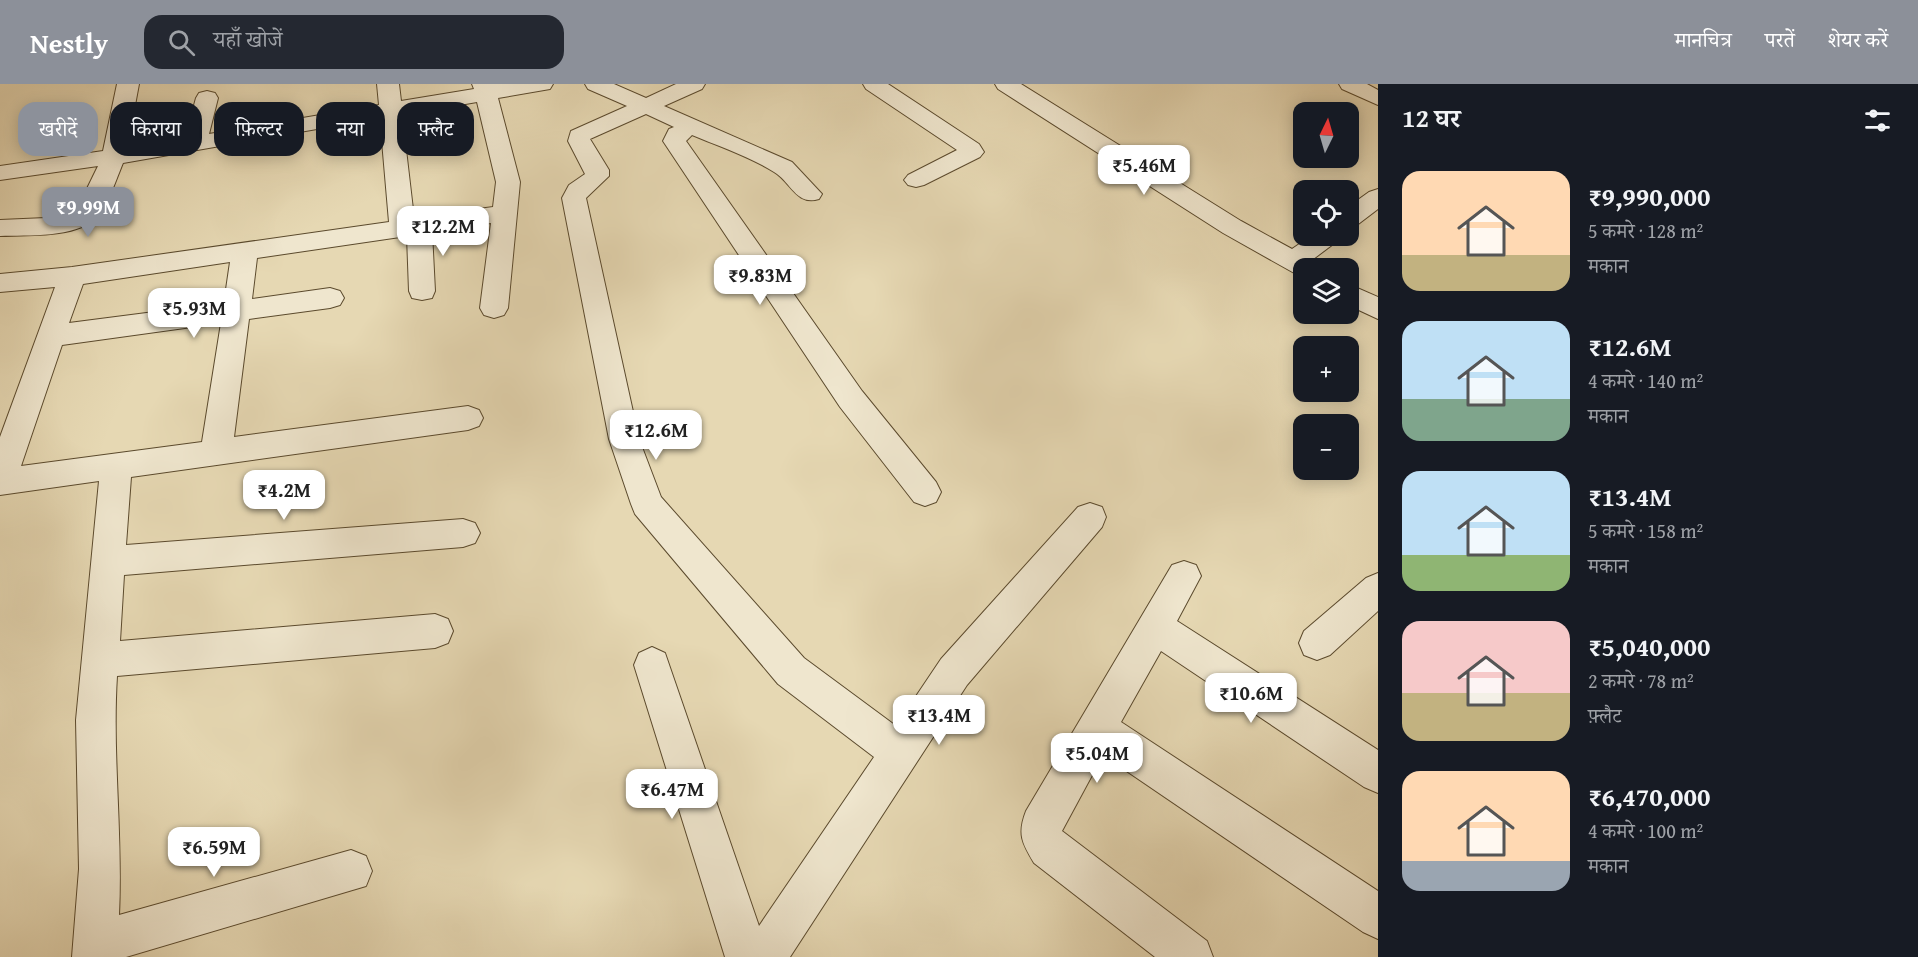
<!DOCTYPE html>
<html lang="hi">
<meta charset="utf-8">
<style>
:root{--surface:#171b24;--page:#242831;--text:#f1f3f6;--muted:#9ea1a6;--accent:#8c9099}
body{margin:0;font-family:"Gentium Book Plus","Noto Serif Devanagari",serif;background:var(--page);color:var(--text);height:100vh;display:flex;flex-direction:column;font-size:22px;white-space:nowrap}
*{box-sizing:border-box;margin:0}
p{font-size:20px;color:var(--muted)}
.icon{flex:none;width:33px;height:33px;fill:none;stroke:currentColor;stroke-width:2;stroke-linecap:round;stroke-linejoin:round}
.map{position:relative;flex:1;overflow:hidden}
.panel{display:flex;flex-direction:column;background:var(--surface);width:540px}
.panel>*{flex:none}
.banner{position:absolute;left:18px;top:18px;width:570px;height:54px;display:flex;gap:12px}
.needle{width:39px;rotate:5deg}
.controls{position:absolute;left:1293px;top:18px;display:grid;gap:12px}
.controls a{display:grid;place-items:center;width:66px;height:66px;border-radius:12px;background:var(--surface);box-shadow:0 3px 15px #0003;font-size:30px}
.price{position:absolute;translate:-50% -51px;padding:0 14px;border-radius:12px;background:#fff;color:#222;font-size:20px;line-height:39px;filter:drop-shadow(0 2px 3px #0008)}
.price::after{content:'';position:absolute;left:50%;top:36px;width:18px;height:14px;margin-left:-9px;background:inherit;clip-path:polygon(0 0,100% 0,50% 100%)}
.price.active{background:var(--accent);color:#fff}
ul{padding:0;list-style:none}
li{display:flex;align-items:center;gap:18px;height:150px;padding:0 24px}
li span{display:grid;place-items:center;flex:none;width:168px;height:120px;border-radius:18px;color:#555}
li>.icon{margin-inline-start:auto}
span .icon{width:72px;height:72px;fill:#fffc;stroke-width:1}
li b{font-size:26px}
h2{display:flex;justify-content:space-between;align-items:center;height:72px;padding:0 24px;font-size:26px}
.pill{padding:0 21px;border-radius:18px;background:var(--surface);box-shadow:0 3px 15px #0003;font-size:21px;line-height:54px}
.pill.active{background:var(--accent);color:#fff}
header{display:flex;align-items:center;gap:36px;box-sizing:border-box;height:84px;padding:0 30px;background:var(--accent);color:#fff}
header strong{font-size:28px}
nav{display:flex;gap:33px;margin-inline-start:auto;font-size:21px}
.search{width:420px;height:54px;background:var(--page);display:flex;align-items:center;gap:15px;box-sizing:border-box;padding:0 21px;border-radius:18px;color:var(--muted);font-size:22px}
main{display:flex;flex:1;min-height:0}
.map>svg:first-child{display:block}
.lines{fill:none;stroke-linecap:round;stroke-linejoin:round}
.minor-casing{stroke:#5b4a2d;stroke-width:2}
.minor{fill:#efe6ce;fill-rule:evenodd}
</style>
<header>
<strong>Nestly</strong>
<div class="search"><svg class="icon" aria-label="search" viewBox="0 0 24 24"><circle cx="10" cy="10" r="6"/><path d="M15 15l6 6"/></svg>यहाँ खोजें</div>
<nav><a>मानचित्र</a><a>परतें</a><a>शेयर करें</a></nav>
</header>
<main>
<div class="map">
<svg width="1378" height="873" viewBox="0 0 1378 873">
<rect width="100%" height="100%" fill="#e6d8b3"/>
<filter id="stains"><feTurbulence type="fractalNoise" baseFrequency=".00333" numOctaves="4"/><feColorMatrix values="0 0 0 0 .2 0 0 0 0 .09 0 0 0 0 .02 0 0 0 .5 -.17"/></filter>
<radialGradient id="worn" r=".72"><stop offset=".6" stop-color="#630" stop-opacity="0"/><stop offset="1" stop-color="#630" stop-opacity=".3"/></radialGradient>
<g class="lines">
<g class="minor-casing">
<g id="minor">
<path d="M 117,0 L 139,0 L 127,64 L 185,54 L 196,14 L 199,9 L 207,7 L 215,9 L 218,14 L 209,50 L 379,21 L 377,0 L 399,0 L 401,17 L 474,5 L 472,0 L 553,0 L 550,5 L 498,14 L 520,98 L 508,224 L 504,231 L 494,234 L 484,231 L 480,224 L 491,139 L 432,148 L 435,207 L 432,214 L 422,216 L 412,214 L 409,207 L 407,152 L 257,174 L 252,215 L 330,204 L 340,207 L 344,214 L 340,221 L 330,224 L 249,235 L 234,353 L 468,322 L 479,326 L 483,334 L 479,342 L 468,346 L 131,393 L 126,461 L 463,435 L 475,439 L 480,449 L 475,459 L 463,463 L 124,491 L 120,557 L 435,530 L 448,535 L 453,547 L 448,559 L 435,564 L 117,592 C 112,672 123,751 119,831 L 351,766 L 366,772 L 372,787 L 366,802 L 126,873 L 72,873 L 79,785 L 76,636 L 99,397 L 0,411 L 0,353 L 55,203 L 0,208 L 0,190 L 72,183 L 389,138 L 380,34 L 123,79 C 117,93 107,124 96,134 C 76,154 27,151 0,152 L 0,136 L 46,134 L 70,128 L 78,123 L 98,82 L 0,96 L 0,82 L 103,67 ZM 477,18 L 496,98 L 493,123 L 414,134 L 402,31 ZM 230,178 L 224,219 L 69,239 L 83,200 ZM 221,239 L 202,358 L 21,382 L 62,261 Z"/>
<path d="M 585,0 L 614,0 L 646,14 L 676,0 L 705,0 L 702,5 L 664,22 L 792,78 L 822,110 L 819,115 C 796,122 791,98 774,88 C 751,73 718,62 692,51 L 686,57 L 862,307 L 936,398 L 941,408 L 936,418 L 925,422 L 914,418 L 840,323 L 663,57 L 669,45 L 674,43 L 646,30 L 590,55 L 609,86 L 609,92 L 586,114 L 639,355 L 661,413 L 804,574 L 896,642 L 941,575 L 1078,423 L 1090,419 L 1102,423 L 1106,433 L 1102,443 L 967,601 L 790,873 L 725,873 L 634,581 L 639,569 L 652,563 L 665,569 L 759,842 L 874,673 L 778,600 L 635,430 L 631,420 L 609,355 L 562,114 L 569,101 L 585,90 L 568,57 L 571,47 L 627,22 L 588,5 Z"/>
<path d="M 863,0 L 888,0 L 979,60 L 984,68 L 980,73 L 924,101 L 916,103 L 908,101 L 904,96 L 908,91 L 957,66 L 866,5 Z"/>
<path d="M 995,0 L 1021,0 L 1241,137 L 1292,165 L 1311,152 L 1340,152 L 1336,158 L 1312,176 L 1318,184 L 1304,184 L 1304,193 L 1296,190 L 1223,149 L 998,5 Z"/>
<path d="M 1339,0 L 1367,0 L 1378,6 L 1378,21 L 1342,5 Z"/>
<path d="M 1378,105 L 1378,125 L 1357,141 L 1348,143 L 1348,123 L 1369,108 Z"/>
<path d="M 1348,200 L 1378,213 L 1378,235 L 1348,221 Z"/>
<path d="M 1184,477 L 1196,481 L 1201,492 L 1177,537 L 1378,666 L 1378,709 L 1364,703 L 1161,567 L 1121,638 L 1378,807 L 1378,855 L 1363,848 L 1103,671 L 1062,747 L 1207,857 L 1213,873 L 1155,873 L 1034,779 C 1022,759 1017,750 1026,727 L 1172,481 Z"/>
<path d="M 1378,489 L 1378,527 L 1330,571 L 1317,576 L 1304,571 L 1299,559 L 1304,547 L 1366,494 Z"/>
</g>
</g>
<use href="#minor" class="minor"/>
</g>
<rect width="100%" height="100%" filter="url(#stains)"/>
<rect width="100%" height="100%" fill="url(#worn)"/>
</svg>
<div class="controls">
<a><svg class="needle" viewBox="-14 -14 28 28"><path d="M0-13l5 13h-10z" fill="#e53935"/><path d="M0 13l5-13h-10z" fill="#9ea1a6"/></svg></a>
<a><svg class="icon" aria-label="locate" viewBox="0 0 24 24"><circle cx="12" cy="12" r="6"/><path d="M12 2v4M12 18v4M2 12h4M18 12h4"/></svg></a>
<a><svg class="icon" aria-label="layers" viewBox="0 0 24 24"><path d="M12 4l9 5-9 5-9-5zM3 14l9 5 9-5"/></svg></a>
<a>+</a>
<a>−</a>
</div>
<b class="price" style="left:1144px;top:112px">₹5.46M</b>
<b class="price active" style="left:88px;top:154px">₹9.99M</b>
<b class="price" style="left:443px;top:173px">₹12.2M</b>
<b class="price" style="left:760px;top:222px">₹9.83M</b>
<b class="price" style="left:194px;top:255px">₹5.93M</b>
<b class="price" style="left:656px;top:377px">₹12.6M</b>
<b class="price" style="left:284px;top:437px">₹4.2M</b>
<b class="price" style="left:1251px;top:640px">₹10.6M</b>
<b class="price" style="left:939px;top:662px">₹13.4M</b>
<b class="price" style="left:1097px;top:700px">₹5.04M</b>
<b class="price" style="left:672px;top:736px">₹6.47M</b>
<b class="price" style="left:214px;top:794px">₹6.59M</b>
<div class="banner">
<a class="pill active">खरीदें</a>
<a class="pill">किराया</a>
<a class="pill">फ़िल्टर</a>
<a class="pill">नया</a>
<a class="pill">फ़्लैट</a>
</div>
</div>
<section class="panel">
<h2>12 घर<svg class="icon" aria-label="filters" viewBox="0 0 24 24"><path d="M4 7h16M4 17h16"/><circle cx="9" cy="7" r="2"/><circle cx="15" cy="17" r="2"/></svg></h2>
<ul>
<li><span style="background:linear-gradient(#ffd9b3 70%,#c2b280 0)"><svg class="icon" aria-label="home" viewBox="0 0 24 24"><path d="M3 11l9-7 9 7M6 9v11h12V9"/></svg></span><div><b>₹9,990,000</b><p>5 कमरे · 128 m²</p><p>मकान</p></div></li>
<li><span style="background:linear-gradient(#bfe0f5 65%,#7fa58c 0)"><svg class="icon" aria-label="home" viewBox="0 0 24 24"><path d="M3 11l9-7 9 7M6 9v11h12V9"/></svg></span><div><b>₹12.6M</b><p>4 कमरे · 140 m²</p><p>मकान</p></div></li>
<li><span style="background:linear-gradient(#bfe0f5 70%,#8fb573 0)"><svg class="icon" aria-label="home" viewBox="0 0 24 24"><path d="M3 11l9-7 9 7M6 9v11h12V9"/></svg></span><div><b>₹13.4M</b><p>5 कमरे · 158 m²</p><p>मकान</p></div></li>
<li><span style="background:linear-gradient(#f6c9c9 60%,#c2b280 0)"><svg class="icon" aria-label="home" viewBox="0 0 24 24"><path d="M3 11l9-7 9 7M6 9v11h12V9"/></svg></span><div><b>₹5,040,000</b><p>2 कमरे · 78 m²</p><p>फ़्लैट</p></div></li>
<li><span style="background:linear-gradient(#ffd9b3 75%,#9aa5b1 0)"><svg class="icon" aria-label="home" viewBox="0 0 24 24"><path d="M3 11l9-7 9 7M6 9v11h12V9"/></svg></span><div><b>₹6,470,000</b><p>4 कमरे · 100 m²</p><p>मकान</p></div></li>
</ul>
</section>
</main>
